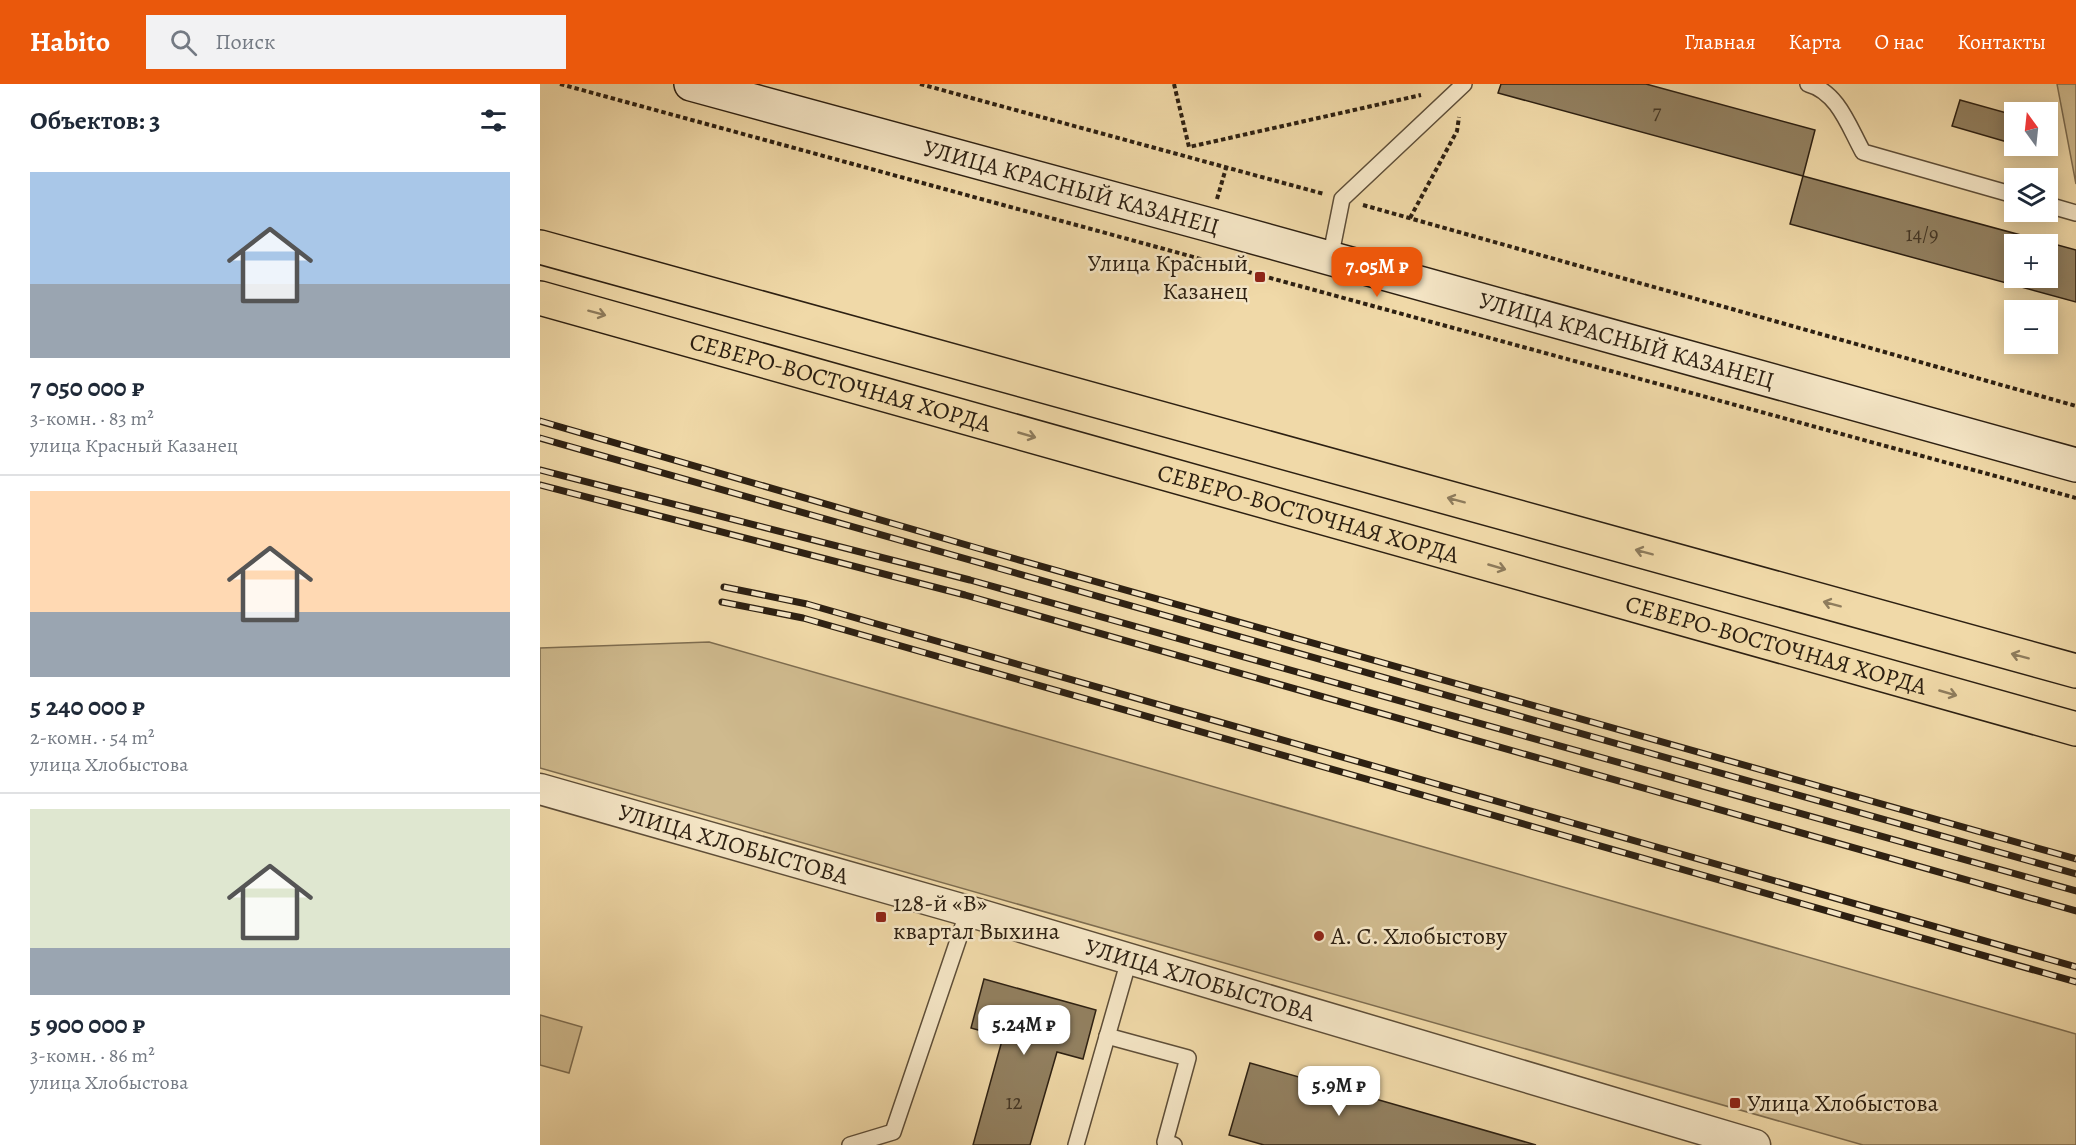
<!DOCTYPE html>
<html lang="ru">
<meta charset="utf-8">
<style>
:root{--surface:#fff;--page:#f2f2f3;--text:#1f2937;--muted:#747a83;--line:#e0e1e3;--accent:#ea580c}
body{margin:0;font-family:Alegreya,serif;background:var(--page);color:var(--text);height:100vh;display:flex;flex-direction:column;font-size:22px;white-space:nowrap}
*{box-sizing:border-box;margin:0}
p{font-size:20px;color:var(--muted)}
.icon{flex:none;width:33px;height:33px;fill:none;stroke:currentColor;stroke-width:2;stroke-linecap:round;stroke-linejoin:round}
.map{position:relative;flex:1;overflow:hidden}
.panel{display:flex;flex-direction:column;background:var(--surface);width:540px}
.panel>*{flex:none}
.needle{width:39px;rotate:345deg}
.controls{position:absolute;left:1464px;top:18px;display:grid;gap:12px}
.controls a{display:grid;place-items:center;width:54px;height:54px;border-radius:0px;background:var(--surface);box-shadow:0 3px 15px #0003;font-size:30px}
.price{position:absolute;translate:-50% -51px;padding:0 14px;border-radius:12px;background:#fff;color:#222;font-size:20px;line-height:39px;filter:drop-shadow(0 2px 3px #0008)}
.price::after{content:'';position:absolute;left:50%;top:36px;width:18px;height:14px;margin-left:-9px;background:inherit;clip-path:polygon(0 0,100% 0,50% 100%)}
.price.current{background:var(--accent);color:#fff}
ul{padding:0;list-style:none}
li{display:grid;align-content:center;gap:12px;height:318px;padding:0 30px}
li+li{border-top:2px solid var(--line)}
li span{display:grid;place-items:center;height:186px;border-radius:0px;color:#555}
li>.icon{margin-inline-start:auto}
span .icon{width:108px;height:108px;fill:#fffc;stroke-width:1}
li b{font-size:26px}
h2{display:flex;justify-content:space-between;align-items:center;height:72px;padding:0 30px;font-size:26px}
header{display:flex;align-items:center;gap:36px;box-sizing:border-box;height:84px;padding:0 30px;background:var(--accent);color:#fff}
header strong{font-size:28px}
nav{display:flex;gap:33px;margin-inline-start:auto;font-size:21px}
.search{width:420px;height:54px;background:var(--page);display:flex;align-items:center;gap:15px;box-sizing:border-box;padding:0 21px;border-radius:0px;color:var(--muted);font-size:22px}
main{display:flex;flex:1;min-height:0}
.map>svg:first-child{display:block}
.green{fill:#cfba8e;stroke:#7e6d50;stroke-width:1.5}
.building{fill:#928060;stroke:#2d2012;stroke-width:1.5;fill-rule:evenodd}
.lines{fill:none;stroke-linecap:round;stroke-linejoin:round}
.lane-casing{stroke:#5e4e38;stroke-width:18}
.street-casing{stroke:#5e4e38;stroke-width:33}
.secondary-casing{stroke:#2d2012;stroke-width:36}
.primary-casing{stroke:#2d2012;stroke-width:36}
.path{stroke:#2d2012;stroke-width:4;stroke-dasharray:4.5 3;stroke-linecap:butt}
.lane{stroke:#f5e6c6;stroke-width:15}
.street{stroke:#f5e6c6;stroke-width:30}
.secondary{stroke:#f5e6c6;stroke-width:33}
.primary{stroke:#f0d9a8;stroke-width:33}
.rail-casing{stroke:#2d2012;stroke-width:7}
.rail{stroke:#f5e6c6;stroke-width:4.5;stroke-dasharray:14;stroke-linecap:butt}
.oneway{stroke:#8e7c5d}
.poi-dot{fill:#8f2418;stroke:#f5e6c6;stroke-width:2}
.labels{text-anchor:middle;stroke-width:5;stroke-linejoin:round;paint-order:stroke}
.number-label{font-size:21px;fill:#463826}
.street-label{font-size:24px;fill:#2d2012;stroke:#f5e6c6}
.poi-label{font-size:24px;fill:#2d2012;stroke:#f5e6c6;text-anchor:start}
</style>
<header>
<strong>Habito</strong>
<div class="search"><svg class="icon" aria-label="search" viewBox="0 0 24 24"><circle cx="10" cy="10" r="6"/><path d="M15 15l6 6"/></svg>Поиск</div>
<nav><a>Главная</a><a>Карта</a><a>О нас</a><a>Контакты</a></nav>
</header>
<main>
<section class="panel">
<h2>Объектов: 3<svg class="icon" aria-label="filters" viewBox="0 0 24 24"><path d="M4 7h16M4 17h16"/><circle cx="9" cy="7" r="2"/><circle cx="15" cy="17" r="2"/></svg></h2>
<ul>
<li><span style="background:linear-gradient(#a9c7e8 60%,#9aa5b1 0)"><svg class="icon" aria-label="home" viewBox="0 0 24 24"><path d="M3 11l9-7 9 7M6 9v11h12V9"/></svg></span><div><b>7 050 000 ₽</b><p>3-комн. · 83 m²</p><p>улица Красный Казанец</p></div></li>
<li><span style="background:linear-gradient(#ffd9b3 65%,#9aa5b1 0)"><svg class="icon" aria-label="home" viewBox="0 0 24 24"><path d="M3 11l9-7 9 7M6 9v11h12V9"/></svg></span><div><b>5 240 000 ₽</b><p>2-комн. · 54 m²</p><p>улица Хлобыстова</p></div></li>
<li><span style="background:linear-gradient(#dfe7d0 75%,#9aa5b1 0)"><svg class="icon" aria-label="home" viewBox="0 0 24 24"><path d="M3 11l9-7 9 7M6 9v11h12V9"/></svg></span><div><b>5 900 000 ₽</b><p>3-комн. · 86 m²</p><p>улица Хлобыстова</p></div></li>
</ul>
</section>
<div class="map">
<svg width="1536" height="1061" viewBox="0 0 1536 1061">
<rect width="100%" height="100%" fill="#f0d9a8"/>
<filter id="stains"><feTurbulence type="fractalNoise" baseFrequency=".00333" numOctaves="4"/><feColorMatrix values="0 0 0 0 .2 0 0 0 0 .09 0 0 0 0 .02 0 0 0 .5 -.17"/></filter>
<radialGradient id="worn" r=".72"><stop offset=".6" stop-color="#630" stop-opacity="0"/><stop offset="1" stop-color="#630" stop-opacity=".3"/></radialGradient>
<g class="green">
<path d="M 1517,0 L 1536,0 L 1536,100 Z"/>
<path d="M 169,558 L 1536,950 L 1536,1061 L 1323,1061 L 0,684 L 0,564 Z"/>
<path d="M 0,931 L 42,943 L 29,989 L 0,981 Z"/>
</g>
<g class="building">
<path d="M 961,0 L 1106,0 L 1275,46 L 1263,92 L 958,9 Z"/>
<path d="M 1420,16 L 1474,31 L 1474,60 L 1412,42 Z"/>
<path d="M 1508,40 L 1513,42 L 1506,69 L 1481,62 L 1508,62 Z"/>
<path d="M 1263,92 L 1536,166 L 1536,218 L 1250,140 ZM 1474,160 L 1508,160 L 1508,194 L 1474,194 Z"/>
<path d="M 444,895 L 556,926 L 543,975 L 517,968 L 490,1061 L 433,1061 L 463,953 L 431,944 Z"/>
<path d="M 710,979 L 996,1061 L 724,1061 L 689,1051 Z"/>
</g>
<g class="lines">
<g class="lane-casing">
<g id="lane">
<path d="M 1268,0 C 1298,8 1309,43 1323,68 L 1474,111"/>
<path d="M 1508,121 L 1536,129"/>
<path d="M 790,175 L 802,115 L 924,0"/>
<path d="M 567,952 L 648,974 L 625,1058 L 634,1061"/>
<path d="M 310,1061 L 353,1048 L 428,827"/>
<path d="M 536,1061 L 589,876"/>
</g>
</g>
<g class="street-casing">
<g id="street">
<path id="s1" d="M 0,705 L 428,827 L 1215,1061"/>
</g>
</g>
<g class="secondary-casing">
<g id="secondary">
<path id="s2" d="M 151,0 L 670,141 L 1536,381"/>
</g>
</g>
<g class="primary-casing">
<g id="primary">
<path d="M 0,163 L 1536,587"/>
<path id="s3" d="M 0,214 L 1536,645"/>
</g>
</g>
<g class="path">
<path d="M 20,0 L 1536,414"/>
<path d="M 380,0 L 784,110"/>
<path d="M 634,0 L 649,63 L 881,11"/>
<path d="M 677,115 L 686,84"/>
<path d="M 823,121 L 1536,322"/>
<path d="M 870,134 L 917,47 L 919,33"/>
</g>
<use href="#lane" class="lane"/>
<use href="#street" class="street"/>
<use href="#secondary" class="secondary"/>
<use href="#primary" class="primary"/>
<g class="rail-casing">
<g id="rail">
<path d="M 0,337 L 437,464 L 1536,775"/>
<path d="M 0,354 L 1536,790"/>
<path d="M 0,386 L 430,496 L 1536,807"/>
<path d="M 0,401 L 425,511 L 1536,827"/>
<path d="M 184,503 L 267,520 L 1536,883"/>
<path d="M 182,518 L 263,534 L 1536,898"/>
</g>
</g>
<use href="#rail" class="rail"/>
</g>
<defs><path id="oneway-shaft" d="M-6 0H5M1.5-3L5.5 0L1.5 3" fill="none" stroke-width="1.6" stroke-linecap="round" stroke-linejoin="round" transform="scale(1.5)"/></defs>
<g class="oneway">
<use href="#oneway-shaft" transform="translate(57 229) rotate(15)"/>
<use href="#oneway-shaft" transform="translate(487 351) rotate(16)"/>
<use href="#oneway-shaft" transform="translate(916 416) rotate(-165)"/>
<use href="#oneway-shaft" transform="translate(1104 468) rotate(-165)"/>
<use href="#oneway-shaft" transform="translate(957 483) rotate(16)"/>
<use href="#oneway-shaft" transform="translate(1292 520) rotate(-165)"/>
<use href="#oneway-shaft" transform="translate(1480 572) rotate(-165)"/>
<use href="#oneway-shaft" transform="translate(1408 609) rotate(16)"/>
</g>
<g class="poi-dot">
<rect x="714" y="187" width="12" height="12" rx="3"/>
<rect x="335" y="827" width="12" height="12" rx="3"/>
<circle cx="779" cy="852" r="6"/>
<rect x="1189" y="1013" width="12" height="12" rx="3"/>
</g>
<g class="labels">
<g class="number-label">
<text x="1117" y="35">7</text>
<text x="1382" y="157">14/9</text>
<text x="474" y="1025">12</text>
</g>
<g class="street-label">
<text dy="8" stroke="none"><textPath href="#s2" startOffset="394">УЛИЦА КРАСНЫЙ КАЗАНЕЦ</textPath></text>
<text dy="8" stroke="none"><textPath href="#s2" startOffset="970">УЛИЦА КРАСНЫЙ КАЗАНЕЦ</textPath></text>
<text dy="8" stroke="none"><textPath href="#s3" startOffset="312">СЕВЕРО-ВОСТОЧНАЯ ХОРДА</textPath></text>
<text dy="8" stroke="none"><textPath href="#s3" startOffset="798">СЕВЕРО-ВОСТОЧНАЯ ХОРДА</textPath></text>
<text dy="8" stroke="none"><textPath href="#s3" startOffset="1284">СЕВЕРО-ВОСТОЧНАЯ ХОРДА</textPath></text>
<text dy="8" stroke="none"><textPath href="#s1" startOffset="201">УЛИЦА ХЛОБЫСТОВА</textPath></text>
<text dy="8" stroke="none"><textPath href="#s1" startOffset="687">УЛИЦА ХЛОБЫСТОВА</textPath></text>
</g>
<g class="poi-label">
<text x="708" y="187" text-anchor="end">Улица Красный<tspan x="708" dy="28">Казанец</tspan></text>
<text x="353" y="827">128-й «В»<tspan x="353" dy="28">квартал Выхина</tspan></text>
<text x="791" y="860">А. С. Хлобыстову</text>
<text x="1207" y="1027">Улица Хлобыстова</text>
</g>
</g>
<rect width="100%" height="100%" filter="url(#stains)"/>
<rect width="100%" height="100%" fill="url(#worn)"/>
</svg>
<div class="controls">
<a><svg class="needle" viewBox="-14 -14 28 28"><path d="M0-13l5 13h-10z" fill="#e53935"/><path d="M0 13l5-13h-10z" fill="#747a83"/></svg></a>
<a><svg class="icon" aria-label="layers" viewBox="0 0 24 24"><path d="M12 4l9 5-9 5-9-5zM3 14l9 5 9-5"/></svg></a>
<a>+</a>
<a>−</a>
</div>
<b class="price current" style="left:837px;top:214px">7.05M ₽</b>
<b class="price" style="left:484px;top:972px">5.24M ₽</b>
<b class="price" style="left:799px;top:1033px">5.9M ₽</b>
</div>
</main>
